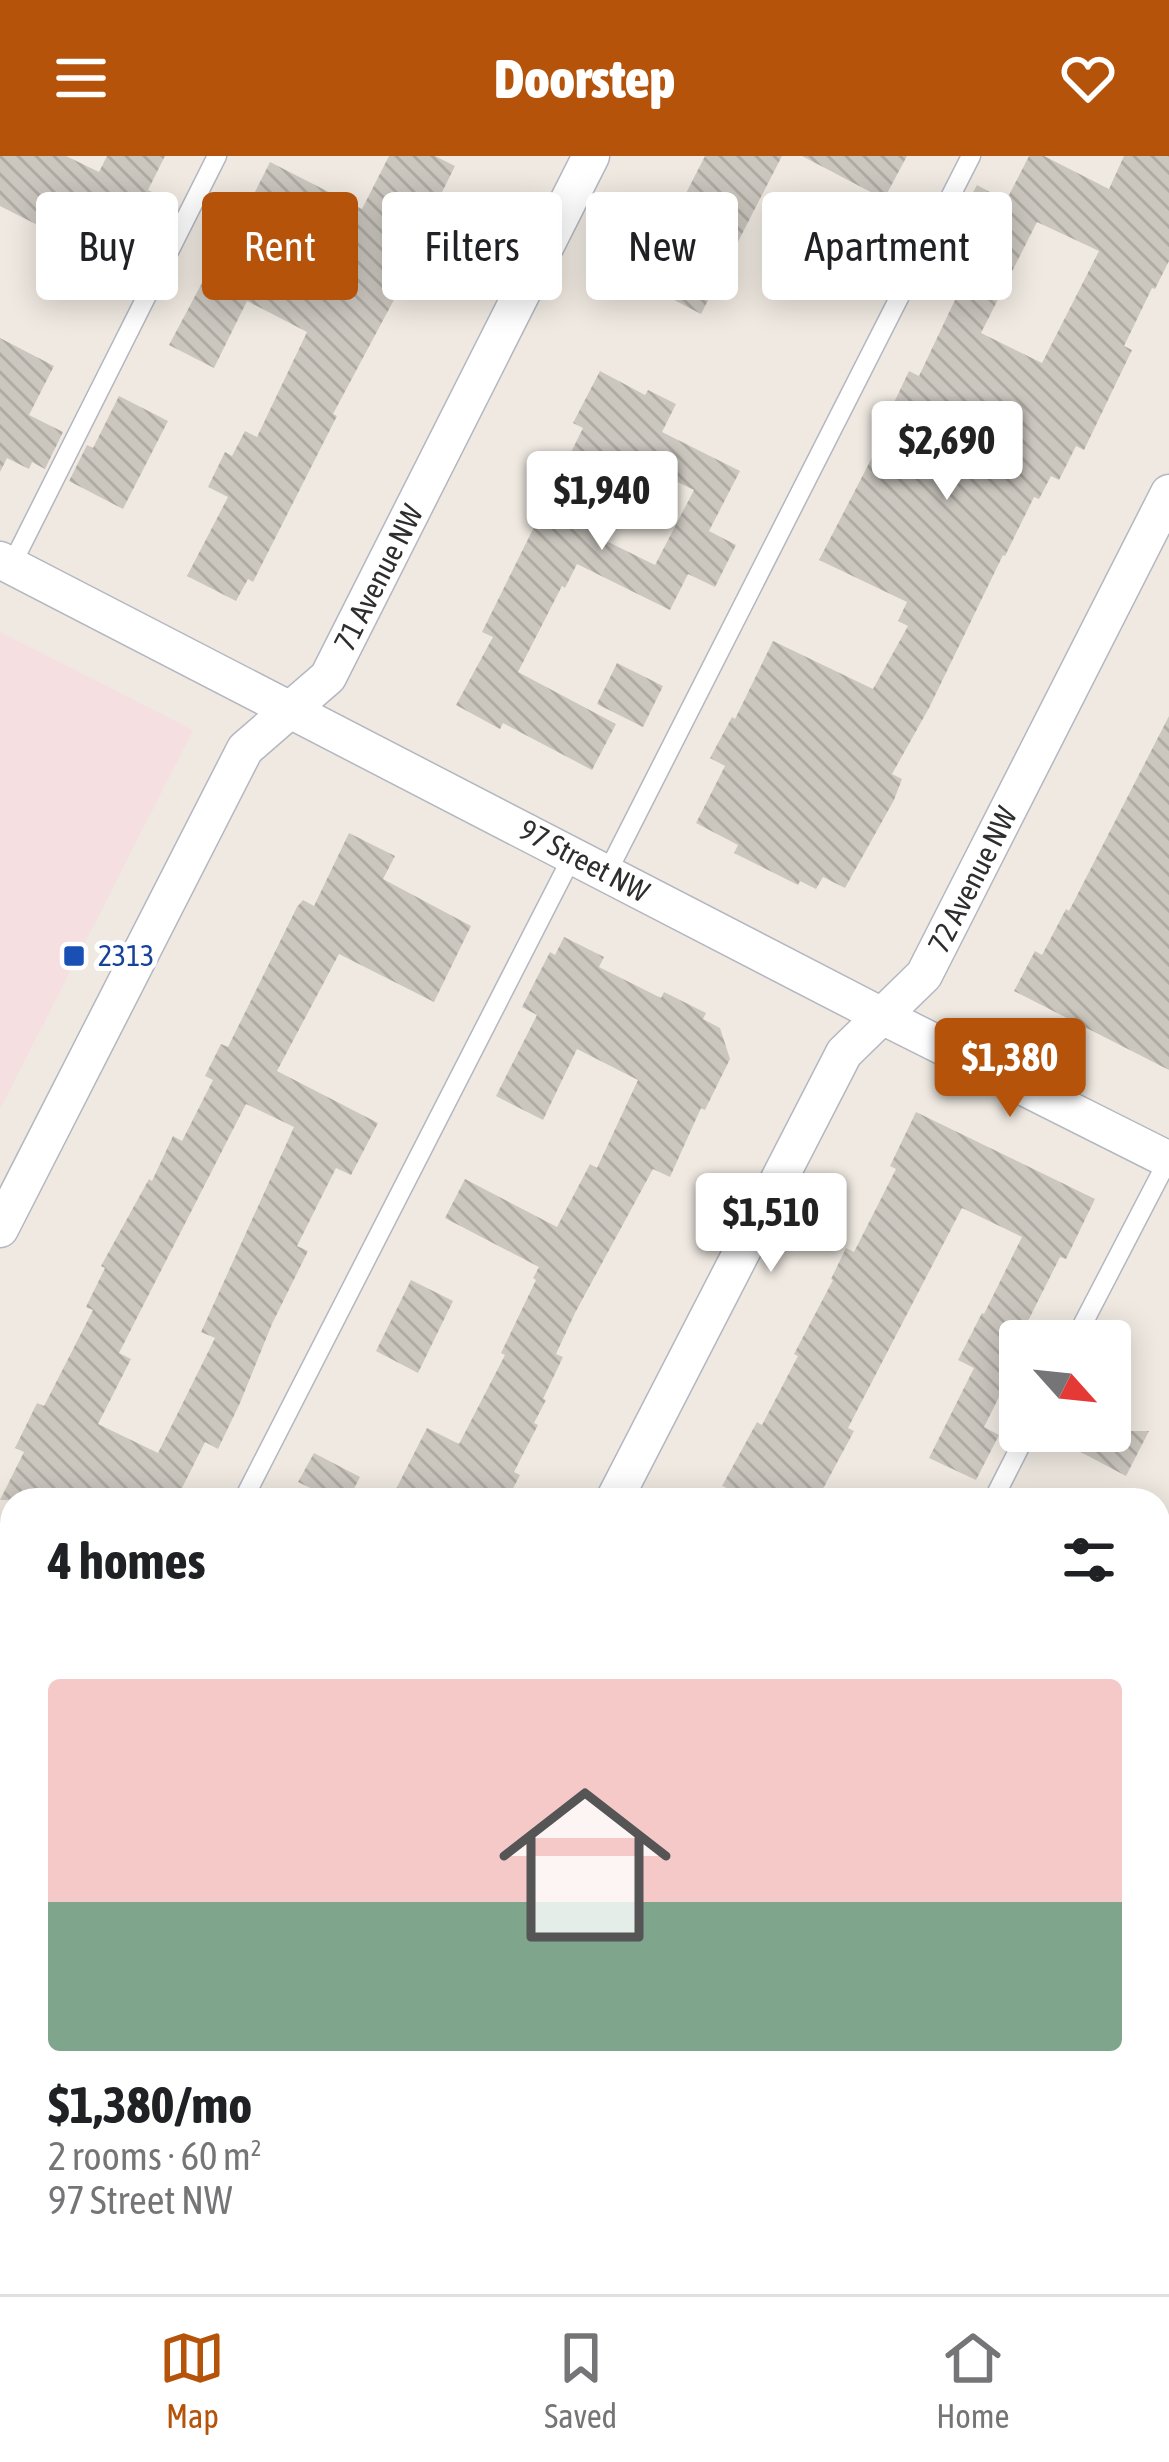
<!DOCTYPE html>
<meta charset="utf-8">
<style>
:root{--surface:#fff;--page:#f6f6f6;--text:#202124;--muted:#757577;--line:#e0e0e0;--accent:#b45309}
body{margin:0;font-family:"Asap Condensed",sans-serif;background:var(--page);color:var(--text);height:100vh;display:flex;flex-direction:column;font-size:45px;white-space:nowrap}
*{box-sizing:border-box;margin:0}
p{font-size:39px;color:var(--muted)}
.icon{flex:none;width:66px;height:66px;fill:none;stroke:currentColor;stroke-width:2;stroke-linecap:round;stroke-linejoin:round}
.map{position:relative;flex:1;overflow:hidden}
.side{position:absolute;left:0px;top:1332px;width:1170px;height:807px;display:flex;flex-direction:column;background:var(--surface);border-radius:36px 36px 0 0;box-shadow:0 6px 30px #0003}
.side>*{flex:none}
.hud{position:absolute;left:36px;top:36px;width:1098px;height:108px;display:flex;gap:24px}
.needle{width:78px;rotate:117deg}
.buttons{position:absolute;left:999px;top:1164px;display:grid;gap:24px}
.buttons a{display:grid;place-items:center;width:132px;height:132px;border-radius:12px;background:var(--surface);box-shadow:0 6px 30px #0003;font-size:60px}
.price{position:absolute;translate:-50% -102px;padding:0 27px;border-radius:12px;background:#fff;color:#222;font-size:39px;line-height:78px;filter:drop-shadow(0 3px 6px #0008)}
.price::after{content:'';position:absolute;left:50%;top:72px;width:36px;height:27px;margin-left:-18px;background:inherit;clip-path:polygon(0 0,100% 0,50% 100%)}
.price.on{background:var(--accent);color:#fff}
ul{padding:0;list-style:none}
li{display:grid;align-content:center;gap:24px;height:636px;padding:0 48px}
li+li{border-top:3px solid var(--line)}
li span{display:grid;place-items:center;height:372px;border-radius:12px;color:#555}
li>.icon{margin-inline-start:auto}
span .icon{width:216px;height:216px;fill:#fffc;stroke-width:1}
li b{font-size:51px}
h2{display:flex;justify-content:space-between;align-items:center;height:144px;padding:0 48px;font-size:51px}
.chip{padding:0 42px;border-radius:12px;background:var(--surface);box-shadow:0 6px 30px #0003;font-size:42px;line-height:108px}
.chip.on{background:var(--accent);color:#fff}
header{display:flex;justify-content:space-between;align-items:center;height:156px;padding:0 48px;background:var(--accent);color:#fff;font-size:54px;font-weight:800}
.tabs{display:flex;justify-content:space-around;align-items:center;height:168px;border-top:3px solid var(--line);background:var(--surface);font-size:33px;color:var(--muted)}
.tabs a{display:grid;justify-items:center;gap:6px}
.tabs .on{color:var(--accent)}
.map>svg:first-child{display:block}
.medical{fill:#f5dfe0}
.building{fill:url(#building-back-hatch);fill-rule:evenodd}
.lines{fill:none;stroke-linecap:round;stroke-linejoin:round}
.lane-casing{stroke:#b4b7c1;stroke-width:21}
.street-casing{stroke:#b4b7c1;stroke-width:39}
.secondary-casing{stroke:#b4b7c1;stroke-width:54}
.lane{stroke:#fff;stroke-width:18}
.street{stroke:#fff;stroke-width:36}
.secondary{stroke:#fff;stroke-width:51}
.transit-dot{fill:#1a4fb4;stroke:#fff;stroke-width:4.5}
.labels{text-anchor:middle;stroke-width:10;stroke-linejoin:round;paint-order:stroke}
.street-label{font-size:30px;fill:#2e2e2e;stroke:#fff}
.transit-label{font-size:30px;fill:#164399;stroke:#fff;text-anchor:start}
</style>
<header><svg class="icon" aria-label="menu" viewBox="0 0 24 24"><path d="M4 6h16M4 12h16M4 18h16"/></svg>Doorstep<svg class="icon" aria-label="heart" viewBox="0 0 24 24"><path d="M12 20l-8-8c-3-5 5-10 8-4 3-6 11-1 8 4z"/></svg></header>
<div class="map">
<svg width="1169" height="2138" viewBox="0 0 1169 2138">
<defs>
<pattern id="building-back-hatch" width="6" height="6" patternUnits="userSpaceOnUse" patternTransform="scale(3)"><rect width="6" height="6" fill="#cbc7bf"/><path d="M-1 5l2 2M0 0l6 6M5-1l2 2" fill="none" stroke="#afaba4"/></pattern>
</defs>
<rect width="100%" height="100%" fill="#efe9e1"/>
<path class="medical" d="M 0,476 L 193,574 L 0,953 Z"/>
<g class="building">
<path d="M 0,0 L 66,0 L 99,16 L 107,0 L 165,0 L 148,34 L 170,45 L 149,87 L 124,74 L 91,138 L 52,118 L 69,85 L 0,50 Z"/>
<path d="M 389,0 L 435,0 L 455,10 L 407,107 L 412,110 L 333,258 L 337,260 L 253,426 L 248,423 L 236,445 L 187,420 L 228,341 L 208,331 L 225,296 L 232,300 L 245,275 L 257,281 L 307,176 L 247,145 L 214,212 L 169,189 L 228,78 L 233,80 L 270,6 L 362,53 Z"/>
<path d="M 705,0 L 782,0 L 701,158 L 653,133 L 689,63 L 691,57 L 679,51 Z"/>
<path d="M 802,0 L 907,0 L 884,43 Z"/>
<path d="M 1029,0 L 1044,0 L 1109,33 L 1124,0 L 1169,0 L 1169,105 L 1155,133 L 1152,132 L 1124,190 L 1132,194 L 1084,294 L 1076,290 L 1059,324 L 1051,320 L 1039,343 L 1034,341 L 1005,400 L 1003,399 L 929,552 L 892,618 L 902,623 L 894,644 L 845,732 L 823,721 L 816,733 L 800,725 L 798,729 L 734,697 L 738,689 L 696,667 L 725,610 L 710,602 L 732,561 L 735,563 L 773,485 L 873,533 L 908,470 L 898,465 L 907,446 L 819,404 L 894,259 L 889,257 L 909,215 L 919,220 L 963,127 L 959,124 L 986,73 L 961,59 L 977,29 L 1006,45 ZM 1037,66 L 1099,95 L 1042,207 L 981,177 Z"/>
<path d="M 0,182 L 54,210 L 29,259 L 63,276 L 45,313 L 32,306 L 29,313 L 7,302 L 0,316 Z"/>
<path d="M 600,215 L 645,239 L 648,234 L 676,248 L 662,276 L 740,315 L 709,375 L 736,389 L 715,431 L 688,418 L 670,454 L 577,408 L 565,432 L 562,430 L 518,516 L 616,568 L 592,614 L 503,567 L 500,573 L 456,549 L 493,481 L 482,476 L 583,272 L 573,267 ZM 630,303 L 694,334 L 655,409 L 592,378 Z"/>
<path d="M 119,240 L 168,265 L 123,353 L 69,325 L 87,289 L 93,292 Z"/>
<path d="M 617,507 L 663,530 L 643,571 L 597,548 Z"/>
<path d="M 1169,560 L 1169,914 L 1014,835 L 1035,795 L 1042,799 L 1066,753 L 1069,755 Z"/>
<path d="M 349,677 L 395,700 L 383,723 L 471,770 L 434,846 L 339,798 L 277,915 L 378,967 L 351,1019 L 336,1012 L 297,1090 L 308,1095 L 272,1168 L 240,1247 L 218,1293 L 205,1286 L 176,1344 L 0,1344 L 24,1296 L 15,1292 L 37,1247 L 44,1250 L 93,1154 L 86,1151 L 105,1112 L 101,1110 L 149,1023 L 152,1025 L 173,980 L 182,985 L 213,924 L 205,920 L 221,888 L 228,891 L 297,751 L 303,744 L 314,750 ZM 246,948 L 294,971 L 201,1176 L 215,1182 L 158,1297 L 98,1268 L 131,1203 L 119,1197 Z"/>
<path d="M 564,781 L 604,801 L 599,811 L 661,842 L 664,836 L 706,857 L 703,863 L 720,872 L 730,903 L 705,954 L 701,952 L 670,1021 L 653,1013 L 575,1157 L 556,1198 L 563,1201 L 543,1243 L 546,1244 L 534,1267 L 538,1269 L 514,1316 L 520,1319 L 507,1344 L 413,1344 L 395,1335 L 427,1272 L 459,1288 L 505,1199 L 501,1197 L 536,1124 L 533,1122 L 539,1111 L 445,1062 L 465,1023 L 557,1071 L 590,1008 L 597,1012 L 638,924 L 577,893 L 543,964 L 496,940 L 537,859 L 522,851 L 550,796 L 555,799 Z"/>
<path d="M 916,956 L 1095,1043 L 1066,1103 L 1060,1101 L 1022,1177 L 1029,1181 L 1027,1185 L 1020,1185 L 1020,1199 L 984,1271 L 999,1279 L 976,1324 L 929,1302 L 974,1212 L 958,1204 L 982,1157 L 984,1158 L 1022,1081 L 962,1052 L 848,1272 L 854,1275 L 817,1344 L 723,1344 L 729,1333 L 722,1330 L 757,1266 L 762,1269 L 798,1200 L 794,1198 L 833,1124 L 831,1123 L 846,1092 L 854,1096 L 896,1013 L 890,1010 Z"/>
<path d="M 411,1124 L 453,1145 L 418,1217 L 376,1195 Z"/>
<path d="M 1041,1275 L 1149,1275 L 1126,1320 Z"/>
<path d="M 314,1297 L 360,1321 L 348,1344 L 335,1344 L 298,1326 Z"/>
</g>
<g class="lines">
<g class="lane-casing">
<g id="lane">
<path d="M 11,410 L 217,0"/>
<path d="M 607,717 L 971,0"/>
<path d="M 1074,1185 L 1168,1004"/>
<path d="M 243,1344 L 573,699"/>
<path d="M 993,1344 L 1028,1275"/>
<path d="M 0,1821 L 12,1798"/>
<path d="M 587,2138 L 592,2127"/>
</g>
</g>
<g class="street-casing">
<g id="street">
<path d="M 0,404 L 882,860 L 1169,1004"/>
<path d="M 0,1073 L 245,593 L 328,521 L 591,0"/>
<path d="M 614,1344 L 844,897 L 924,819 L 1169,337"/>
<path d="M 1158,1751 L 1169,1730"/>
<path d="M 207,2138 L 212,2127"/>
<path d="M 959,2138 L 965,2127"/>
</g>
</g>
<g class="secondary-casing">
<g id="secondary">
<path d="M 0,1970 L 12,1976"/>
<path d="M 305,2127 L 327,2138"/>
</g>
</g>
<use href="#lane" class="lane"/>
<use href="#street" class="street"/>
<use href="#secondary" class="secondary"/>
</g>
<rect class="transit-dot" x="62" y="788" width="24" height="24" rx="6"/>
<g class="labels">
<g class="street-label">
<text transform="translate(379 422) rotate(-63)" y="10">71 Avenue NW</text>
<text transform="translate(584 705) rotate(28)" y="10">97 Street NW</text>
<text transform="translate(973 724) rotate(-63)" y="10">72 Avenue NW</text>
</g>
<g class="transit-label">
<text x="98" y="810">2313</text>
</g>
</g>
</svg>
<div class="buttons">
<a><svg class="needle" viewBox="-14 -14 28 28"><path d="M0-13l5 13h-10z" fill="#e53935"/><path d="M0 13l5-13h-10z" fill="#757577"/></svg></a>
</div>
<b class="price" style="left:947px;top:347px">$2,690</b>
<b class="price" style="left:602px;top:397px">$1,940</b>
<b class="price on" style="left:1010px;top:964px">$1,380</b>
<b class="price" style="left:771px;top:1119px">$1,510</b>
<div class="hud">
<a class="chip">Buy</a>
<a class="chip on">Rent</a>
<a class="chip">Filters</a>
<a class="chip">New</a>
<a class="chip">Apartment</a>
</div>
<section class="side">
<h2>4 homes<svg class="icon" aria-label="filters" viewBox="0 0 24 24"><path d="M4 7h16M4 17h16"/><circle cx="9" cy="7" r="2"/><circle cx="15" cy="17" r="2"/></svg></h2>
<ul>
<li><span style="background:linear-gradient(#f6c9c9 60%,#7fa58c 0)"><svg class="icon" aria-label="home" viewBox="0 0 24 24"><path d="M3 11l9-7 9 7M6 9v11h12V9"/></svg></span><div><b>$1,380/mo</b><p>2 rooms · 60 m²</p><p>97 Street NW</p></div></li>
</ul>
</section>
</div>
<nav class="tabs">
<a class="on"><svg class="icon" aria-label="map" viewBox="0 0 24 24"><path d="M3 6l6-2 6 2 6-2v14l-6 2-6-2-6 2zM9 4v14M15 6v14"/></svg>Map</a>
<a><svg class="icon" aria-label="saved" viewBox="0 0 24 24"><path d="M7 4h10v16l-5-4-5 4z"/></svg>Saved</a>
<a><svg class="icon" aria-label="home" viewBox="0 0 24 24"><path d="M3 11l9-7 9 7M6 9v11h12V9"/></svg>Home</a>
</nav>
